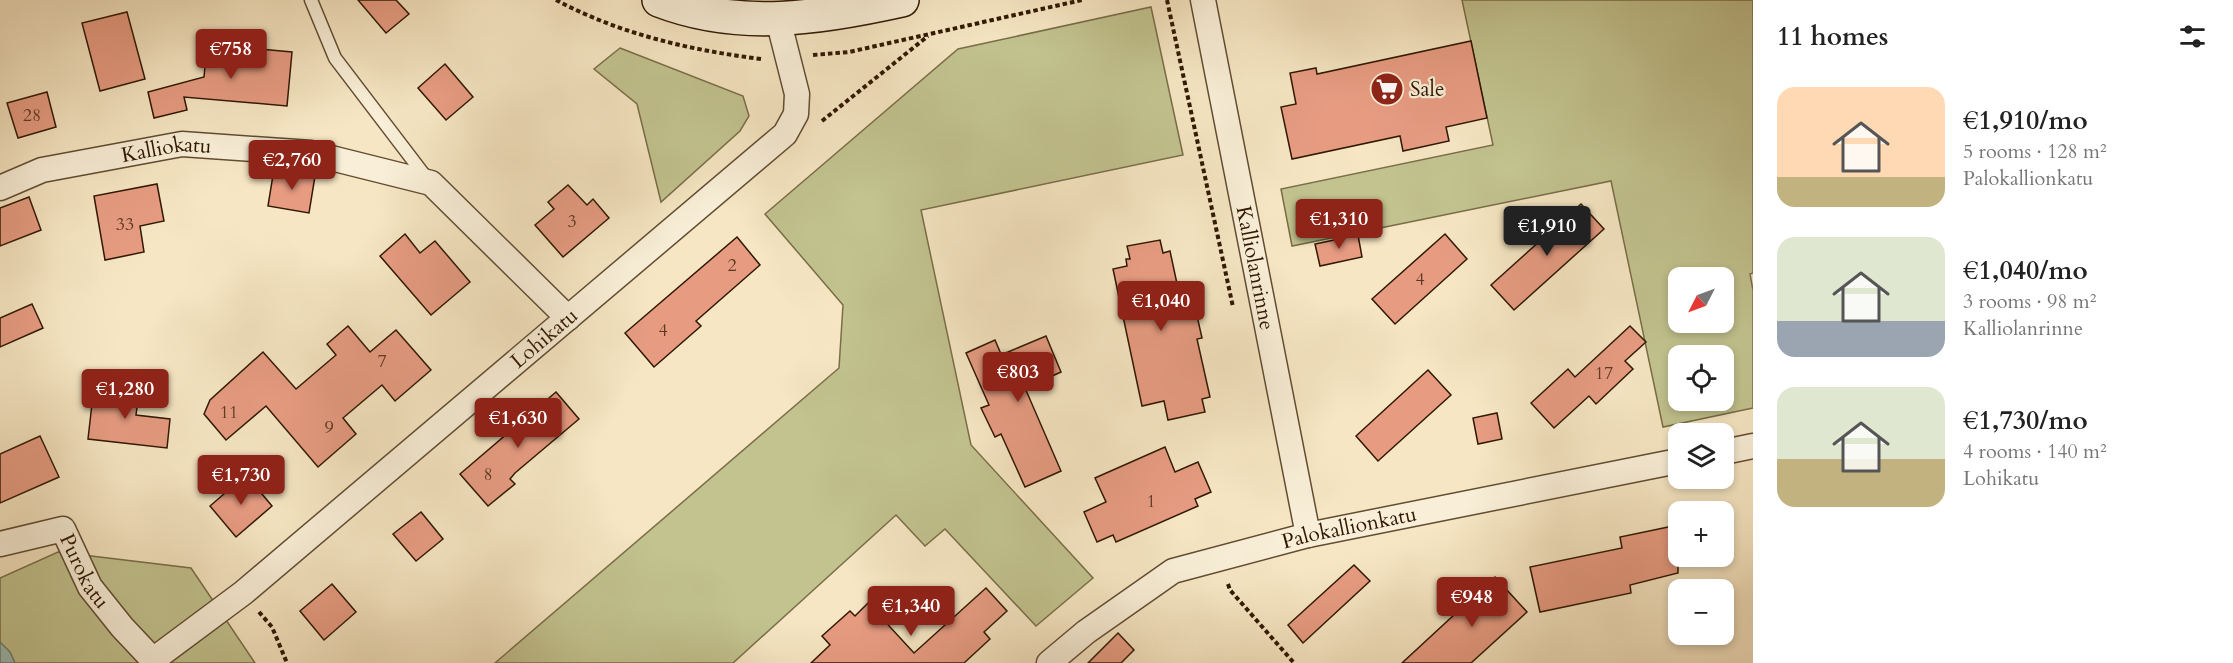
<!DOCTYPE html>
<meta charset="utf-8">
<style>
:root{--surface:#fff;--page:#f6f6f6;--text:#222;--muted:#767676;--accent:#8f2418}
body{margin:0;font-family:Cardo,serif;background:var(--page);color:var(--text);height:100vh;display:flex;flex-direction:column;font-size:22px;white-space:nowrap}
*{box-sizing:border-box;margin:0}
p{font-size:20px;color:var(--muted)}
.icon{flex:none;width:33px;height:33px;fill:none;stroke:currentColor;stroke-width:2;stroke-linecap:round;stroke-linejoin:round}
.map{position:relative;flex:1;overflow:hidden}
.side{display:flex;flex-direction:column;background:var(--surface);width:480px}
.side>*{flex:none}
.needle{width:39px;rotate:228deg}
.fabs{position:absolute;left:1668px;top:267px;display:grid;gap:12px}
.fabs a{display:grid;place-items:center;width:66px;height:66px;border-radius:12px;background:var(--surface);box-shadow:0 3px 9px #0003;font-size:30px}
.price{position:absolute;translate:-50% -51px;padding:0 14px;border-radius:6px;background:var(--accent);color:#fff;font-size:20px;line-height:39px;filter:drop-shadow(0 2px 3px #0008)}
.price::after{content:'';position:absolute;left:50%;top:36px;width:18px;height:14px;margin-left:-9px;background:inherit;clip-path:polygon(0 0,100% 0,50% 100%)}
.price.selected{background:#222;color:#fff}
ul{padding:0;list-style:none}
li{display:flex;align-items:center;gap:18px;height:150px;padding:0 24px}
li span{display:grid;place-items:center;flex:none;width:168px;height:120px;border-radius:18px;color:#555}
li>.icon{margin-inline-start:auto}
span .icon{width:72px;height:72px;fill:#fffc;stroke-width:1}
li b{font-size:26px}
h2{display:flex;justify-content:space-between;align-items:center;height:72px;padding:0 24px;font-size:26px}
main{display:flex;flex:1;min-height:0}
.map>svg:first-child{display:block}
.green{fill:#c2c38f;stroke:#796e48;stroke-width:1.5;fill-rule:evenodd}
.water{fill:#9dbfb8;stroke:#717c6f;stroke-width:1.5}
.building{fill:#e79c82;stroke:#301802;stroke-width:1.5}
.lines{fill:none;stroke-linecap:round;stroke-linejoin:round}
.lane-casing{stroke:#624c32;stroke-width:15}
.street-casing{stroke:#624c32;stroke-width:27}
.secondary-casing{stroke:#301802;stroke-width:36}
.path{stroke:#301802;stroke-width:4;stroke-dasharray:4.5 3;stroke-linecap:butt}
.lane{stroke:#f9efd8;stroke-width:12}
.street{stroke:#f9efd8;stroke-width:24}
.secondary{stroke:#f9efd8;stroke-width:33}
.labels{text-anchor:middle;stroke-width:4.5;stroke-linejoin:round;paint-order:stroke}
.number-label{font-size:18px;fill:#5e3922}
.poi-label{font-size:21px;fill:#301802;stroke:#f9efd8;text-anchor:start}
.street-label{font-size:21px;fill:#301802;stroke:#f9efd8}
</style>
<main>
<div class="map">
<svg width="1753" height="663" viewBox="0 0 1753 663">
<rect width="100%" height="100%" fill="#f6e6c3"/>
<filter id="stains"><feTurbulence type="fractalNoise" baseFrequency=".00333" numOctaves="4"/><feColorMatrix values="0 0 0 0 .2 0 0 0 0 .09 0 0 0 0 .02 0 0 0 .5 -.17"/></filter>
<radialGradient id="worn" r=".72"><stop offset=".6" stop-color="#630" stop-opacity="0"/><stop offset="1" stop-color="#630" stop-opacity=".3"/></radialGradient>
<g class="green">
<path d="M 1462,0 L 1753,0 L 1753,273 L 1750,274 L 1753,290 L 1753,408 L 1663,427 L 1611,181 L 1292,246 L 1281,189 L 1493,145 ZM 1678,278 L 1724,278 L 1724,322 L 1678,322 ZM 1678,356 L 1724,356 L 1724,400 L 1678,400 Z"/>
<path d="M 1151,7 L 1183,155 L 921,210 L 971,445 L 1093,578 L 1036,626 L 945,529 L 925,546 L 896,515 L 733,663 L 495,663 L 839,368 L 843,305 L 765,214 L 958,49 Z"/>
<path d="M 620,48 L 743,96 L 749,116 L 740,131 L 661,202 L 637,104 L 594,69 Z"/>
<path d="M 58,552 L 191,568 L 255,663 L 0,663 L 0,578 Z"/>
</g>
<path class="water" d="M 0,642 L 10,652 L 15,663 L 0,663 Z"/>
<g class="building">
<path d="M 358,0 L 396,0 L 409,14 L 386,33 Z"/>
<path d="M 127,12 L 145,79 L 100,91 L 82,23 Z"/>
<path d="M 1471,41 L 1487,118 L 1446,127 L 1449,141 L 1403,151 L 1400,136 L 1292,159 L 1281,107 L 1296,104 L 1290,73 L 1316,68 L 1317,74 Z"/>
<path d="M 207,44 L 292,52 L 287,106 L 184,97 L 187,110 L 154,118 L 148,92 L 204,77 Z"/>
<path d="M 445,64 L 473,97 L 446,120 L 418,88 Z"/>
<path d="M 47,92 L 56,127 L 18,138 L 7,103 Z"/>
<path d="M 274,169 L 315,176 L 309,213 L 268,206 Z"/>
<path d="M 157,184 L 164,221 L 140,226 L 144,252 L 105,260 L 94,196 Z"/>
<path d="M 568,185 L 587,205 L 593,199 L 609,218 L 563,257 L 535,225 L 554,209 L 548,202 Z"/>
<path d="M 29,197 L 41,230 L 0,246 L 0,208 Z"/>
<path d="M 1581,204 L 1604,229 L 1514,310 L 1491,285 Z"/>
<path d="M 405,234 L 420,253 L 435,241 L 470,282 L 431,315 L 380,256 Z"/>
<path d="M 1445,234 L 1467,259 L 1395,324 L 1372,299 Z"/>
<path d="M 1358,235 L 1362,257 L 1320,266 L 1315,244 Z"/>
<path d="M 737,237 L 760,265 L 696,321 L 701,326 L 654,367 L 625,333 Z"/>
<path d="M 1160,240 L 1163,253 L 1170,251 L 1179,293 L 1184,292 L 1188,309 L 1195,307 L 1202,338 L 1197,339 L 1210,397 L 1202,399 L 1205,412 L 1168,420 L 1164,401 L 1142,406 L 1113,269 L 1127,266 L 1126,259 L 1130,259 L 1127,246 Z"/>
<path d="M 32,304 L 43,328 L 0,347 L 0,318 Z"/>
<path d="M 348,326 L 370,352 L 396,330 L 431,370 L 395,401 L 382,385 L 343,418 L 356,434 L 318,467 L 266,406 L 226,440 L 204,414 L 210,400 L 263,352 L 296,389 L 336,355 L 327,344 Z"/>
<path d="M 1630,326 L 1646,342 L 1625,361 L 1633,369 L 1596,404 L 1589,396 L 1554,428 L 1531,403 L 1568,369 L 1575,377 Z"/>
<path d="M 1046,336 L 1061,372 L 1025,388 L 1061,471 L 1025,487 L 1001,434 L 995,437 L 981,408 L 989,405 L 966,353 L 995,340 L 1001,354 L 1008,352 Z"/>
<path d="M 1428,370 L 1451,395 L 1378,461 L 1356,436 Z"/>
<path d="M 94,386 L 139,391 L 136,415 L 170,419 L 167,448 L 88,439 Z"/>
<path d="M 556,392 L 579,419 L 515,473 L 510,479 L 515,484 L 488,506 L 460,474 Z"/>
<path d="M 1497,413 L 1502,439 L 1478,444 L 1473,418 Z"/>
<path d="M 40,436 L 59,477 L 0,503 L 0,454 Z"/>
<path d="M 1165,447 L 1175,472 L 1198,462 L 1211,492 L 1195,499 L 1198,506 L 1116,542 L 1113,535 L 1097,542 L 1084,512 L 1106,502 L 1095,478 Z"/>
<path d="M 246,475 L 272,506 L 236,537 L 210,506 Z"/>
<path d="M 421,512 L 443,539 L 416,561 L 393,534 Z"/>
<path d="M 1678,525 L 1678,573 L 1630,585 L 1631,593 L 1540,612 L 1530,567 L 1622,548 L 1620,537 Z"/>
<path d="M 1354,565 L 1370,581 L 1303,643 L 1288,625 Z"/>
<path d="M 1495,577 L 1527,612 L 1471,663 L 1402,663 Z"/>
<path d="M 332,584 L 356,612 L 324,640 L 300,611 Z"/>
<path d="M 986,588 L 1007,611 L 984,632 L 990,639 L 964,663 L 811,663 L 830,645 L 822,636 L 850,611 L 855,616 L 868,603 L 914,653 Z"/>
<path d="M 1118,633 L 1134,650 L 1121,663 L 1088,663 Z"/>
</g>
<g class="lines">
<g class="lane-casing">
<path id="lane" d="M 311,0 L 335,58 L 428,180"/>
</g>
<g class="street-casing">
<g id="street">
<path id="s1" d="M 1203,0 L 1308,535"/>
<path id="s2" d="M 0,188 L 42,170 L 182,144 L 311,153 L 431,183 L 568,318"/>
<path d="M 1724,452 L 1753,446"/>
<path id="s3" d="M 0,544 L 63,529 L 90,587 L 122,627 L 153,660 L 243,593 L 785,134 L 796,114 L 797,94 L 778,19"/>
<path id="s4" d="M 1049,663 L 1086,632 L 1173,571 L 1308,535 L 1678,461"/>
</g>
</g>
<g class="secondary-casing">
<path id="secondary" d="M 659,0 C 739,31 821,18 902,0"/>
</g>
<g class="path">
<path d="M 556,0 C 620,34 689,50 761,59"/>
<path d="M 1167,0 L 1233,307"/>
<path d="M 813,55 L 849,52 L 1082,0"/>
<path d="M 822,121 L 928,36"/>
<path d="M 1228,584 L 1230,590 L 1294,663"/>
<path d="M 259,612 L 272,627 L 287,663"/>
</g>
<use href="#lane" class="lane"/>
<use href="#street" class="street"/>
<use href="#secondary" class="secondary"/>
</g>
<defs>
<g id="supermarket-disc" transform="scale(1.725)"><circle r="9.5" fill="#8f2418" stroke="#f9efd8"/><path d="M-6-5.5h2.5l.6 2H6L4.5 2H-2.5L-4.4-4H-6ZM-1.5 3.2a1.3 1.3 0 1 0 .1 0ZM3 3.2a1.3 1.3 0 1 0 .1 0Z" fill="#fff"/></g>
</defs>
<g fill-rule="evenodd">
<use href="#supermarket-disc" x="1387" y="89"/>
</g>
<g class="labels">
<g class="number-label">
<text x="32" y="121">28</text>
<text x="572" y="227">3</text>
<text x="125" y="230">33</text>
<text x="732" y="271">2</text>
<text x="1420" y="285">4</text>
<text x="663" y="336">4</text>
<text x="382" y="367">7</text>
<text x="1604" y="379">17</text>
<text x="229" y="418">11</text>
<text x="329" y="433">9</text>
<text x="488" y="480">8</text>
<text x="1151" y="507">1</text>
</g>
<g class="poi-label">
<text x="1410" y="96">Sale</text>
</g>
<g class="street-label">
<text dy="7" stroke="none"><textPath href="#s2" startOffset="172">Kalliokatu</textPath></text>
<text dy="7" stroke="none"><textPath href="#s1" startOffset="273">Kalliolanrinne</textPath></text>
<text dy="7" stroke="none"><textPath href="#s3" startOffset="732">Lohikatu</textPath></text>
<text dy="7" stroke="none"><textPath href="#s4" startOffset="336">Palokallionkatu</textPath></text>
<text dy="7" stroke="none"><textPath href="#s3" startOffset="112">Purokatu</textPath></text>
</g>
</g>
<rect width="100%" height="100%" filter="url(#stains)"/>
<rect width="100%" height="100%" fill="url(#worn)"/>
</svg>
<div class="fabs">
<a><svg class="needle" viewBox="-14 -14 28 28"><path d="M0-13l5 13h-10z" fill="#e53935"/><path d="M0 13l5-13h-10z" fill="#767676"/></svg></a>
<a><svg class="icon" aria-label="locate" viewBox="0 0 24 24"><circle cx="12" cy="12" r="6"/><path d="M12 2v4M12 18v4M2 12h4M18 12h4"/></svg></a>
<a><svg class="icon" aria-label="layers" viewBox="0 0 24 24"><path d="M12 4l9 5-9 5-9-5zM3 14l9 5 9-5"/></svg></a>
<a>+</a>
<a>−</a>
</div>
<b class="price" style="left:231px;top:80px">€758</b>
<b class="price" style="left:292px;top:191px">€2,760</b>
<b class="price" style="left:1339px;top:250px">€1,310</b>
<b class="price selected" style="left:1547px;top:257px">€1,910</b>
<b class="price" style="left:1161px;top:332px">€1,040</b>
<b class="price" style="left:1018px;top:403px">€803</b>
<b class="price" style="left:125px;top:420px">€1,280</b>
<b class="price" style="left:518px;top:449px">€1,630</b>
<b class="price" style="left:241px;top:506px">€1,730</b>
<b class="price" style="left:1472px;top:628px">€948</b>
<b class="price" style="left:911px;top:637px">€1,340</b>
</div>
<section class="side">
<h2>11 homes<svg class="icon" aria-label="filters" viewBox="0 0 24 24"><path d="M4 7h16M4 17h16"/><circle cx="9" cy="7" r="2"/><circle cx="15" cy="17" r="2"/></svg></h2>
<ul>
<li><span style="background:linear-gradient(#ffd9b3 75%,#c2b280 0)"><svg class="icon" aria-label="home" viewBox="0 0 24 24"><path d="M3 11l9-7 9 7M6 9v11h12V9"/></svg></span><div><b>€1,910/mo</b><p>5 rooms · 128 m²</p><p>Palokallionkatu</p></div></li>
<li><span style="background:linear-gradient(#dfe7d0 70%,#9aa5b1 0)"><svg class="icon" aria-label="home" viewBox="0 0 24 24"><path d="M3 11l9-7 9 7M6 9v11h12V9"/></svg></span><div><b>€1,040/mo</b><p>3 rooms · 98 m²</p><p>Kalliolanrinne</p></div></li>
<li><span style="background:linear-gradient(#dfe7d0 60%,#c2b280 0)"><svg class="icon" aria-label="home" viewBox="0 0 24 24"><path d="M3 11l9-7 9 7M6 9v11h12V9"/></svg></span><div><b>€1,730/mo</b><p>4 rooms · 140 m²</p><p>Lohikatu</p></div></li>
</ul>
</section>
</main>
